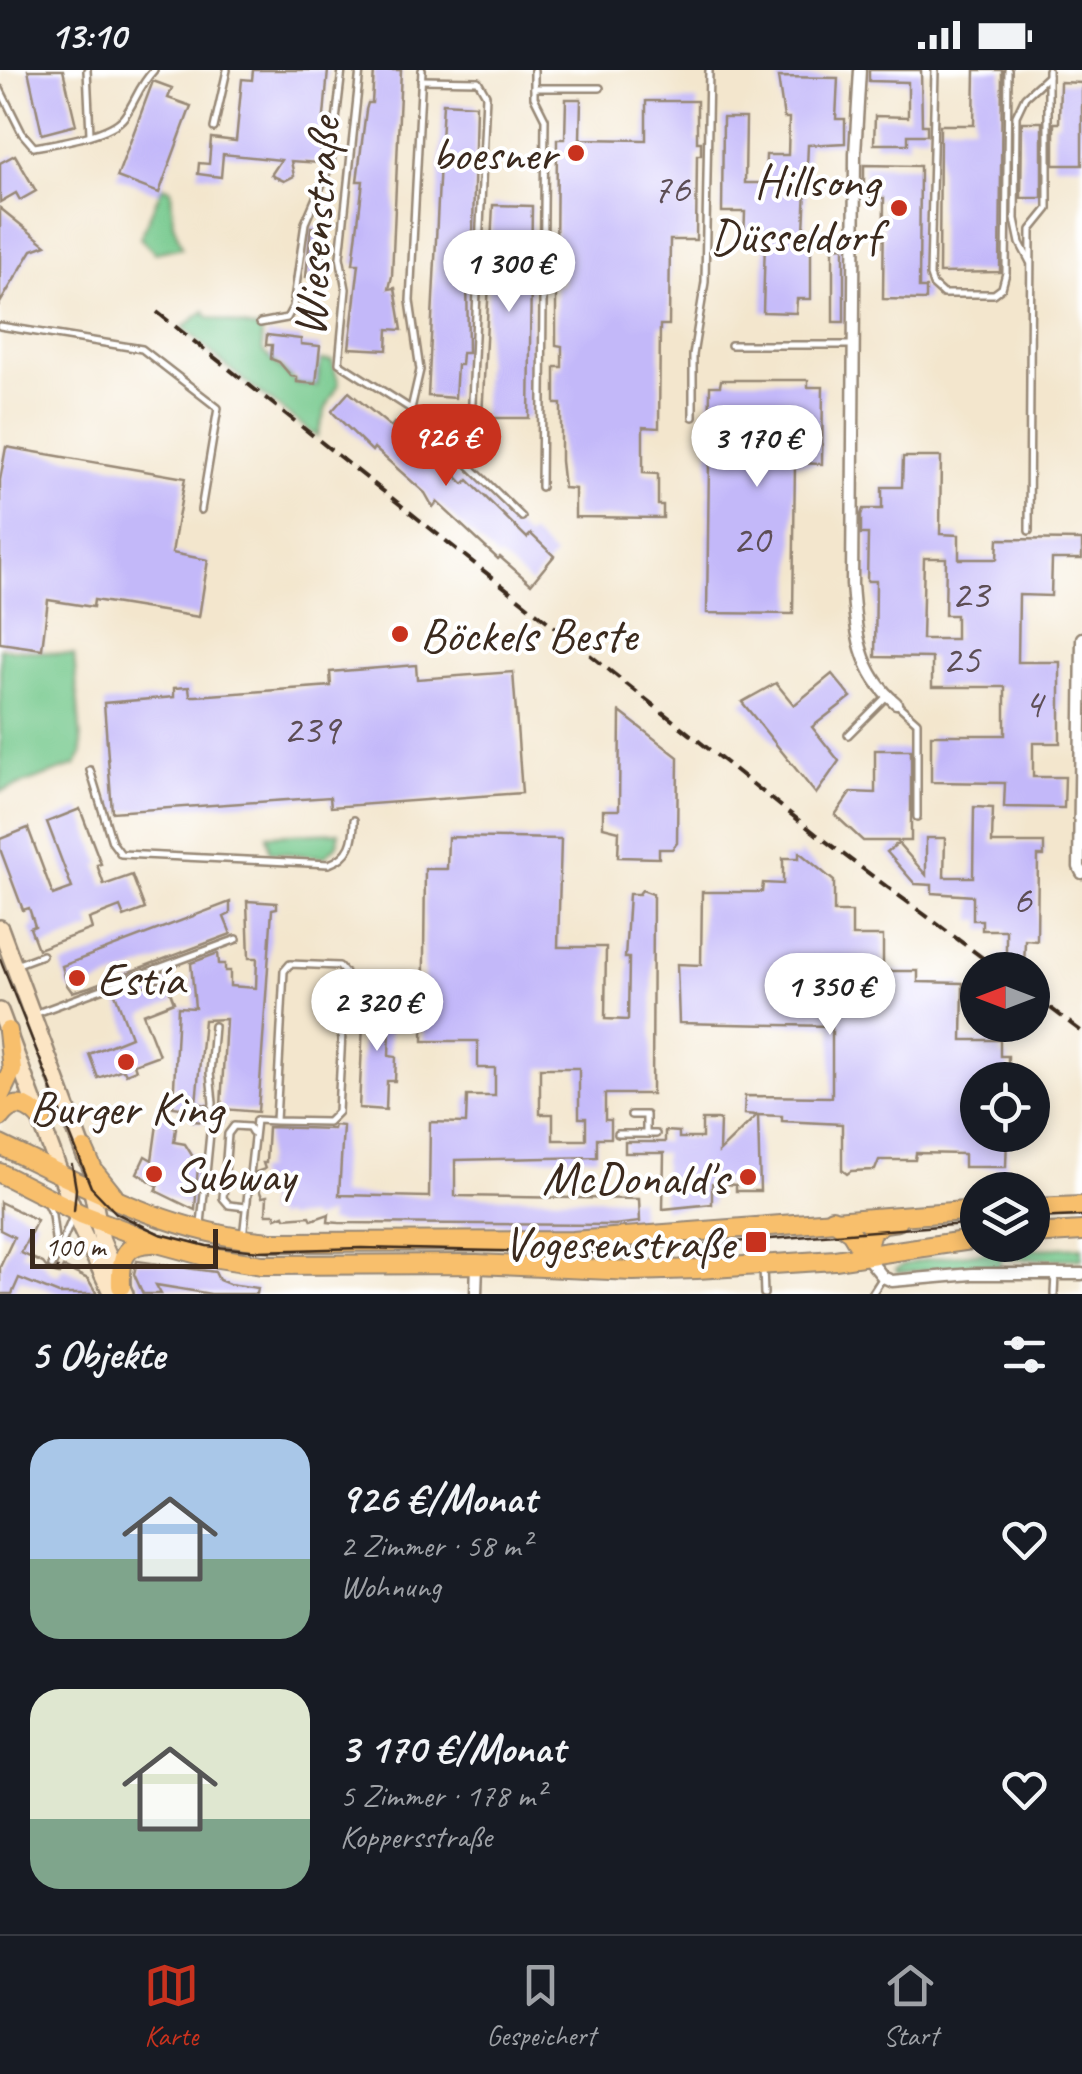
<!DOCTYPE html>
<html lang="de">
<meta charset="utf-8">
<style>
:root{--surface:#171b24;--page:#20242c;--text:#f1f3f6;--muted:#9ea1a6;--line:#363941;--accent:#c8321e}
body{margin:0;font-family:Caveat,sans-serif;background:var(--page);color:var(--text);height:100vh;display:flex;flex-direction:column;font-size:38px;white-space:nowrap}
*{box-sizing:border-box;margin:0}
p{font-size:32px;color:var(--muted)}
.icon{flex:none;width:55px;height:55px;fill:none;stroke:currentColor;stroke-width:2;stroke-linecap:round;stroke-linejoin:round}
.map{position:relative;height:1224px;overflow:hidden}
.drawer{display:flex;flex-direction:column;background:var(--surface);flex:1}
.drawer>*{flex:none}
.needle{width:65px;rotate:270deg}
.tools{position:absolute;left:960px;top:882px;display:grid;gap:20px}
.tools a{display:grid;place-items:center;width:90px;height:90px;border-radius:50%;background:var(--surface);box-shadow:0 5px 15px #0003;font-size:50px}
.scale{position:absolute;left:30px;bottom:25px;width:188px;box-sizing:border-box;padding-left:10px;border:5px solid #3b2a1e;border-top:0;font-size:28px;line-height:35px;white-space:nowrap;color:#3b2a1e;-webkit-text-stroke:8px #fff;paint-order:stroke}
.price{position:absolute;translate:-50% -85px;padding:0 22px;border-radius:35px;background:#fff;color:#222;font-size:32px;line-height:65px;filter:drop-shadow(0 2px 5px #0008)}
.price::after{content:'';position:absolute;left:50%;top:60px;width:30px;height:22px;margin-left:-15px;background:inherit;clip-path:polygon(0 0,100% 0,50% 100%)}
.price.active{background:var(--accent);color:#fff}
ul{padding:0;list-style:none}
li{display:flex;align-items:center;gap:30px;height:250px;padding:0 30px}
li span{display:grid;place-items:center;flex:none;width:280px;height:200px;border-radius:30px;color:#555}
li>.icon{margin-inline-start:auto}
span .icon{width:120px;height:120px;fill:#fffc;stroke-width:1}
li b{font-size:42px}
h2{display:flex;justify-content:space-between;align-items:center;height:120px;padding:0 30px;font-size:42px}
.status{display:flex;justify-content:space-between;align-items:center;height:70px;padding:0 50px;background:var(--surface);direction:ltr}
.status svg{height:28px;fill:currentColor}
.menu{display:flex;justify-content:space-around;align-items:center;height:140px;border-top:2px solid var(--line);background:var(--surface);font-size:28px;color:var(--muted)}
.menu a{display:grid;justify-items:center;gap:5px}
.menu .active{color:var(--accent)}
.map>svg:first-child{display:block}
.green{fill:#73c88b;stroke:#577954;stroke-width:2.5}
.building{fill:#c3b8f9;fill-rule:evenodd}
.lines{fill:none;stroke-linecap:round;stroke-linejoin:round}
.lane-casing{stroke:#978876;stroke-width:10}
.street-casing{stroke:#978876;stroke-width:15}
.secondary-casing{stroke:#978876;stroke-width:20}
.primary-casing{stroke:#978876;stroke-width:22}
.lane{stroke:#fff;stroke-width:5}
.street{stroke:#fff;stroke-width:10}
.secondary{stroke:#fce5c4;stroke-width:15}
.primary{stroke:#f8bf6c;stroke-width:18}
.tram{stroke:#3b2a1e;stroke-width:2.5}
.rail{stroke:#3b2a1e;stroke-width:4;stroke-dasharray:15 8;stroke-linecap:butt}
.poi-dot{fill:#c8321e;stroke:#fff;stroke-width:4}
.labels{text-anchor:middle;stroke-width:8;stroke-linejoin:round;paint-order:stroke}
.number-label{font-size:42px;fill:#5d4e55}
.poi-label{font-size:48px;fill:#3b2a1e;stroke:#fff;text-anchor:end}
.street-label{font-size:48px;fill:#3b2a1e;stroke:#fff}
</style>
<div class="status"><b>13:10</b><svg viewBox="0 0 49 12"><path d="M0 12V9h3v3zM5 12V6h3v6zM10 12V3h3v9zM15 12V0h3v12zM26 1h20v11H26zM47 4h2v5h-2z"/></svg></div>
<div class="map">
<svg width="1082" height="1224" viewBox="0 0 1082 1224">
<rect width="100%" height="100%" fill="#fff"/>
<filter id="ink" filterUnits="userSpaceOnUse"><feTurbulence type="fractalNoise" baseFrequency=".01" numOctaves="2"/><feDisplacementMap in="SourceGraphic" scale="20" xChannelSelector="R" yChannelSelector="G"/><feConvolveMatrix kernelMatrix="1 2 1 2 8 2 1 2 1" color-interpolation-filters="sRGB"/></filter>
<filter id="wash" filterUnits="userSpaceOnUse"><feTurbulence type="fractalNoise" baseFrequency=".0048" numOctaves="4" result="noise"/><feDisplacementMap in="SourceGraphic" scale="40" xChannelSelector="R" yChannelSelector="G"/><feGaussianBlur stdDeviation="2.25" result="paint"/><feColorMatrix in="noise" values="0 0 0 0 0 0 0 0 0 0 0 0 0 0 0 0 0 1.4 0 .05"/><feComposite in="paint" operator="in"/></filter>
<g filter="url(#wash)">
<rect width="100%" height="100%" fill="#f3e6cd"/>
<g class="green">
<path d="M 163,116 L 171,119 L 173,153 L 182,177 L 155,183 L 140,168 Z"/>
<path d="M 205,241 L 208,247 L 261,260 L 263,282 L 296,313 L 317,316 L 321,290 L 332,291 L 339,314 L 326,338 L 317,367 L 227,297 L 183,257 Z"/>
<path d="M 0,578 L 74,585 L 82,684 L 76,695 L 0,722 Z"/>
<path d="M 339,762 L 338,774 L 324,787 L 270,782 L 267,765 Z"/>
<path d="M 1082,1177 L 1082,1189 L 1001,1189 L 1000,1198 L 945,1198 L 898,1203 L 896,1200 C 913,1183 1051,1178 1082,1177 Z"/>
</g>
<g id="blocks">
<g class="building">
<path d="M 28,0 L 63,0 L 76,55 L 42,64 Z"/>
<path d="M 253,0 L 328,0 L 320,93 L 291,91 L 294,106 L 284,111 L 271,105 L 281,90 L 223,84 L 221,107 L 198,104 L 199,93 L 209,94 L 211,68 L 236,71 L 242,9 L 252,10 Z"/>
<path d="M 374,0 L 401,0 L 392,206 L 389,219 L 395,218 L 402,260 L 388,259 L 387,280 L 349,278 L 359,194 L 353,194 L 363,111 L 357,111 L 366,40 L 368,33 L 372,33 Z"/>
<path d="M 869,0 L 921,0 L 922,55 L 927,55 L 927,65 L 908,65 L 908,74 L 874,74 L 875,46 L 908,47 L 908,12 L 869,11 Z"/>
<path d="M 975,0 L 1002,0 L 1000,202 L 939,203 L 940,55 L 974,55 Z"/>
<path d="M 778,7 L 838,8 L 836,49 L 845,49 L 845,73 L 808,75 L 804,161 L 811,161 L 811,229 L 797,229 L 796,243 L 763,242 L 765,170 L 744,170 L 745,142 L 722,142 L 723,48 L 746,48 L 745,113 L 765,113 L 766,85 L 788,85 L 789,48 L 784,48 Z"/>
<path d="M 153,11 L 172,18 L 168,28 L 191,36 L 159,123 L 117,107 Z"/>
<path d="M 1060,12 L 1082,13 L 1082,95 L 1054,95 L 1054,53 L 1059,53 Z"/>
<path d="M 566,29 L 581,29 L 580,69 L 646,70 L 646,31 L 697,31 L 697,72 L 701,72 L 701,85 L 697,85 L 696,170 L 670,170 L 669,255 L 660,255 L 659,358 L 643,357 L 643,403 L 658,404 L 658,435 L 663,435 L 663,448 L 575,447 L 575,419 L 564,418 L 561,391 L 561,334 L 555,334 L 555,297 L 562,297 L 562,276 L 556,275 L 556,215 L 563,215 L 563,194 L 556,194 L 557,69 L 565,69 Z"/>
<path d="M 443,33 L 476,35 L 472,200 L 467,200 L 468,283 L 462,283 L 461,295 L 457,295 L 455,328 L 428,326 Z"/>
<path d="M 1022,52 L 1042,52 L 1042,128 L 1021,128 Z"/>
<path d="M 15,85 L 36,121 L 20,130 L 16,123 L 0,132 L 0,93 Z"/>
<path d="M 864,95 L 920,96 L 919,218 L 926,218 L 926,230 L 883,229 L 884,128 L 871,128 L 871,116 L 864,116 Z"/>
<path d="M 493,135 L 532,136 L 529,348 L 482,348 Z"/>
<path d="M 0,138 L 46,175 L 32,180 L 0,233 Z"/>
<path d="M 311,157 L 329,159 L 324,209 L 306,207 Z"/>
<path d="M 844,176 L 844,252 L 833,252 L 833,177 Z"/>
<path d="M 267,265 L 301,269 L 301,274 L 320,276 L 316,314 L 297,312 L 297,307 L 291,306 L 279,292 L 271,289 L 272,275 L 266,275 Z"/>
<path d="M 721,310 L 808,310 L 808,317 L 823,317 L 822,394 L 795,393 L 793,544 L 707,543 L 710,316 L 720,316 Z"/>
<path d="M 349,322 L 391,357 L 394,353 L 402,360 L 405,355 L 464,414 L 468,410 L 527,468 L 531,464 L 554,486 L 531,514 L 500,487 L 498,489 L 437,432 L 433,437 L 425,423 L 374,378 L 372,381 L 334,344 L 332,341 Z"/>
<path d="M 6,377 L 185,408 L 172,483 L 208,490 L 199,547 L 94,530 L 93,537 L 48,530 L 42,579 L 0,573 L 0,410 Z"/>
<path d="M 903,387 L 941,387 L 940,464 L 959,465 L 959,489 L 997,489 L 998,469 L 1082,470 L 1082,489 L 1052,489 L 1051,526 L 1019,525 L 1018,592 L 1060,592 L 1060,673 L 1033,673 L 1033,707 L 1065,707 L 1064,738 L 1004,737 L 1005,713 L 931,712 L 931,665 L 1005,665 L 1005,617 L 932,617 L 932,588 L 875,587 L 876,511 L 867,511 L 868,464 L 861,464 L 861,445 L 863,439 L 882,439 L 882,417 L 902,417 ZM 924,488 L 946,488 L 945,545 L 956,545 L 956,569 L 922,569 Z"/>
<path d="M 416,595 L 417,609 L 513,602 L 522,723 L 331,737 L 330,727 L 112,742 L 104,633 L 174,627 L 174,618 L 189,617 L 190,626 L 196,626 L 331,616 L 330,602 Z"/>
<path d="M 832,604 L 851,627 L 812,657 L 839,691 L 816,724 L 742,632 L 776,613 L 794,635 Z"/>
<path d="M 620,642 L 678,687 L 677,773 L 672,779 L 659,779 L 659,788 L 618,787 L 619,761 L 603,757 L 603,740 L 619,740 Z"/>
<path d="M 875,680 L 911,680 L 911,771 L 863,771 L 835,745 L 851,722 L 875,723 Z"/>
<path d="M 974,737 L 993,738 L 992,773 L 1044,773 L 1044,786 L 1038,786 L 1037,871 L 1025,870 L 1024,898 L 1009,897 L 994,885 L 1006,886 L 1006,860 L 982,860 L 982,850 L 973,850 L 973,826 L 932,823 L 932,815 L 915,814 L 887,782 L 898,773 L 926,805 L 926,768 L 945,768 L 944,807 L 973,807 Z"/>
<path d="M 80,739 L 101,794 L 97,795 L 104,815 L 132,805 L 145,839 L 124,847 L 120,837 L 89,849 L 92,859 L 38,879 L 30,858 L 35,856 L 29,838 L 23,840 L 0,779 L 0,769 L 28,758 L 53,825 L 72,818 L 47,752 Z"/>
<path d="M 448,767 L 561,769 L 558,877 L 606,877 L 605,949 L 628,950 L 629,888 L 625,888 L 629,824 L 639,824 L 642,820 L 653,824 L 652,1024 L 605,1024 L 605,1050 L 611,1050 L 611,1068 L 597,1068 L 597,1087 L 455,1090 L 455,1126 L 639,1129 L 640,1152 L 614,1155 L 339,1153 L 328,1152 L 329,1144 L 312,1150 L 310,1146 L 285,1148 L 284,1145 L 276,1148 L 275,1144 L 266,1144 L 267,1126 L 262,1127 L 256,1112 L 258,1111 L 256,1102 L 265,1099 L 263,1093 L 266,1093 L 268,1057 L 333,1059 L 334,1055 L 343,1056 L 339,1125 L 429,1127 L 430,1052 L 466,1053 L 467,1026 L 495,1026 L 495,998 L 478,998 L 478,971 L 423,971 L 425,799 L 447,799 ZM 540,998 L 579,998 L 579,1048 L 586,1048 L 586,1070 L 553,1070 L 553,1044 L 540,1044 Z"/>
<path d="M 799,782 L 834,811 L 834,842 L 852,842 L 852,866 L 883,866 L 883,901 L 918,901 L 918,912 L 963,913 L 962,970 L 1000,970 L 1000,986 L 1008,986 L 1008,1010 L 978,1010 L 978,1065 L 1007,1065 L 1006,1097 L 964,1097 L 964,1084 L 916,1083 L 915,1090 L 879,1090 L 875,1100 L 851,1101 L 847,1104 L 842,1100 L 842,1054 L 782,1051 L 782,1046 L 758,1045 L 760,1121 L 736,1121 L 736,1115 L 712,1113 L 712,1134 L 663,1139 L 664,1083 L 625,1083 L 625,1072 L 665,1072 L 665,1061 L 679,1062 L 679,1068 L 702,1068 L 702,1050 L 720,1050 L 719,1082 L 757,1045 L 744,1044 L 745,1026 L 832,1027 L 832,956 L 679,953 L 677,894 L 701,895 L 702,822 L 762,822 L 763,813 L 783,814 L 783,788 L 799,788 Z"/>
<path d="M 247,831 L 277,833 L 277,838 L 272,839 L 258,1042 L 224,1039 L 223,1054 L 217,1053 L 221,1036 L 226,949 L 204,950 L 196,1033 L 207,1035 L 205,1052 L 193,1051 L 195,1040 L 173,1037 L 178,937 L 195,938 L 191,893 L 218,883 L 219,894 L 225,894 L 225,901 L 230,901 L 230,916 L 256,918 L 257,888 L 249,888 Z"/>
<path d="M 230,832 L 230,844 L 224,847 L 231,864 L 89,917 L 72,922 L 67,915 L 62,896 Z"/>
<path d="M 165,909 L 174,932 L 143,944 L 159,985 L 134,994 L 136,1000 L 126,1004 L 124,1000 L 120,1000 L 98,1008 L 89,984 L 131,967 L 114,921 L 141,911 L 142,917 Z"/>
<path d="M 364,932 L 399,933 L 399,959 L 390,958 L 389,986 L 396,987 L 395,1011 L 387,1011 L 386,1040 L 359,1038 Z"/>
<path d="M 160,1033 L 176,1058 L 174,1072 L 185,1074 L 198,1095 L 195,1140 L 156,1121 L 158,1116 L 137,1103 L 145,1086 L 152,1090 Z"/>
<path d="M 0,1132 L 37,1150 L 21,1183 L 43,1193 L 50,1202 L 59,1204 L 63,1197 L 88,1209 L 97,1224 L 59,1224 L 19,1208 L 12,1224 L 0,1224 L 0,1197 L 14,1167 L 0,1160 Z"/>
<path d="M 137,1191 L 215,1202 L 219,1210 L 229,1214 L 258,1218 L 257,1224 L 211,1224 L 156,1215 L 161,1224 L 143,1224 L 134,1204 Z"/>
</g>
</g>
</g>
<g filter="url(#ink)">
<use href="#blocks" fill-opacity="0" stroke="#978876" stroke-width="2.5"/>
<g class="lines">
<g class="lane-casing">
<g id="lane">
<path d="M 87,0 L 90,64"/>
<path d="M 360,0 L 340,187 L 346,219 L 339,293 L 411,339"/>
<path d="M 422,0 L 410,231 L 420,300 L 411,339 L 522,447"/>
<path d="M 534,0 L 534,27 L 545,49 L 541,417"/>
<path d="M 935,0 L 930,206 L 933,215 L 943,224 L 994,224 L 1002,218 L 1006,203 L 1008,0"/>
<path d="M 421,10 L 478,11 L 486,25 L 471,354 L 463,388"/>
<path d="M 534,18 L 600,18"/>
<path d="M 0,19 L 22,63 L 34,77 C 57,73 111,65 124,47 C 136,31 138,17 154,0"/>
<path d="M 214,58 L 227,0"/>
<path d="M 1030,192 L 1020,173 L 1015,149 L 1016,46 L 1025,27 L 1048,6"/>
<path d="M 260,253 L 287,248 L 293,237 L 305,153 L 331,93 L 342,0"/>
<path d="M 0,256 L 142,279 L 218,338 L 201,440"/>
<path d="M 731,275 L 853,275"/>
<path d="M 693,347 L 693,285 L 705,212 L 709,0"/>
<path d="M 1029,461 L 1031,160 L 1048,139 L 1048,0"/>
<path d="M 896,633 L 917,652 L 917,747"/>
<path d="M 848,665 L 887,626"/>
<path d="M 90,700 L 112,772 L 121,784 L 329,794 C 351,786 354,771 354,750"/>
<path d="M 18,894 L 42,885"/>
<path d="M 37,943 L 237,869"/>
<path d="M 631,1045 L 646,1045 L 646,1064"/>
<path d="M 618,1064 L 656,1064"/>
<path d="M 46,1132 L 52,1145 L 57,1185"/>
<path d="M 246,1137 L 229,1135 L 223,1128 L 228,1064 L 234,1056 L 249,1057 L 252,1062"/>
<path d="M 201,1154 L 213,1033 L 210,1003 L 214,956"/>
<path d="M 243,1167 L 256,1050 L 276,1051 L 284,901 L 290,894 L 339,896 L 345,903 L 338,1042 L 328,1052 L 276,1051"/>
<path d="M 52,1196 L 72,1149"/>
<path d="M 763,1197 L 764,1224"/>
<path d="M 872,1224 L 883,1207"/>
<path d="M 1054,1224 L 1055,1205"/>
</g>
</g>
<g class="street-casing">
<g id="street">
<path d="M 860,0 L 855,84 L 852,514 C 855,559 859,603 896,633"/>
<path d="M 1082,568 L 1079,797 L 1082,803"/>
<path d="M 866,1186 L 883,1207 L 892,1211 L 972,1204 L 1082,1204"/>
<path d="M 476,1224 L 477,1194"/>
</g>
</g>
<g class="secondary-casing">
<g id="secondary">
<path d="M 0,858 L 86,1089"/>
<path d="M 0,941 L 80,1157 L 112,1224"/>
<path d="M 90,1111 L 102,1171 L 125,1224"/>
</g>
</g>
<g class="primary-casing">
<g id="primary">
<path d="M 0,1025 L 12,1000 L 8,961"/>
<path d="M 0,1047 C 14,1028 29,1035 42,1050"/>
<path d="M 0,1075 C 87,1117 174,1165 272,1172 L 573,1171 L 978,1140"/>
<path d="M 84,1080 L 93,1100 L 113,1125"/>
<path d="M 0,1103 L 81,1144 L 157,1173 L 205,1186 L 262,1195 L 477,1194 L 633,1201 L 697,1199 L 835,1190 L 978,1169"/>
<path d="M 1032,1138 L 1082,1136"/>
<path d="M 832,1149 L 851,1162 L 865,1185"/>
<path d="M 1032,1164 L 1082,1161"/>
<path d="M 865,1185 L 871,1161 L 884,1153 L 898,1151"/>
<path d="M 121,1216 C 120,1191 123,1173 152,1173"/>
</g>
</g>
<use href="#lane" class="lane"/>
<use href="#street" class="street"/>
<use href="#secondary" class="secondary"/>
<use href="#primary" class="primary"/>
<g class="tram">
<path d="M 0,889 L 91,1117 L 116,1143 L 160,1164 L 207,1176 L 259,1181 L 361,1178 L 591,1183 L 978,1153"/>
<path d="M 72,1095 L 76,1119 L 74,1141"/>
<path d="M 1032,1148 L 1082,1146"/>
<path d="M 56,1202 L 58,1198"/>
</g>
<g class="rail">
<path d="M 157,242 L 816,764 L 999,900"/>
<path d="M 1032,924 L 1082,962"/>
</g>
</g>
</g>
<g class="poi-dot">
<circle cx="576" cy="83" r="10"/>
<circle cx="899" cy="138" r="10"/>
<circle cx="400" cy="564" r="10"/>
<circle cx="77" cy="908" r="10"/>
<circle cx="126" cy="992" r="10"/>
<circle cx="154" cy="1104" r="10"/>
<circle cx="748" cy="1107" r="10"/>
<rect x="744" y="1160" width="24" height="24" rx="5"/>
</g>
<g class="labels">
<g class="number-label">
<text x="671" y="132">76</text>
<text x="751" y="483">20</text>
<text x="970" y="538">23</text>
<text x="961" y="603">25</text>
<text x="1033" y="647">4</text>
<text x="311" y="673">239</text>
<text x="1022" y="843">6</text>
</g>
<g class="poi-label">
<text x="556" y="100">boesner</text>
<text x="879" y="127">Hillsong<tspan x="879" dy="55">Düsseldorf</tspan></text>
<text x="420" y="581" text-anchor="start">Böckels Beste</text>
<text x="97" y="925" text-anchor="start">Estía</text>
<text x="126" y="1054" text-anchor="middle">Burger King</text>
<text x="174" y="1121" text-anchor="start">Subway</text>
<text x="728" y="1124">McDonald's</text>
<text x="734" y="1189">Vogesenstraße</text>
</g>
<g class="street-label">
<text transform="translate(315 157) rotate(-86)" y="17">Wiesenstraße</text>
</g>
</g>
</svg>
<div class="tools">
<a><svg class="needle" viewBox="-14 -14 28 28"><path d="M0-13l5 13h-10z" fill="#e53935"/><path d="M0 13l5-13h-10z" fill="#9ea1a6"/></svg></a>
<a><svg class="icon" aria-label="locate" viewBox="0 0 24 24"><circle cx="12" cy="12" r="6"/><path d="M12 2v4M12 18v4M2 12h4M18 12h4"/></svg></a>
<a><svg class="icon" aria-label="layers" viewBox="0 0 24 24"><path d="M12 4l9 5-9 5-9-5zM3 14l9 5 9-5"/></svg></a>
</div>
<div class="scale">100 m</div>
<b class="price" style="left:509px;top:245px">1 300 €</b>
<b class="price active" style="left:446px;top:419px">926 €</b>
<b class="price" style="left:757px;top:420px">3 170 €</b>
<b class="price" style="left:830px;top:968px">1 350 €</b>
<b class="price" style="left:377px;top:984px">2 320 €</b>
</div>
<section class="drawer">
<h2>5 Objekte<svg class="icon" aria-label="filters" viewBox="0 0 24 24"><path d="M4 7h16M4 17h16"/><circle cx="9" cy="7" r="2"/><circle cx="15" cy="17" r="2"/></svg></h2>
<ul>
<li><span style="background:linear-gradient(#a9c7e8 60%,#7fa58c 0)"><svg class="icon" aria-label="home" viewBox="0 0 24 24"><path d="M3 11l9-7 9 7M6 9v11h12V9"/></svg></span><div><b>926 €/Monat</b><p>2 Zimmer · 58 m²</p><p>Wohnung</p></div><svg class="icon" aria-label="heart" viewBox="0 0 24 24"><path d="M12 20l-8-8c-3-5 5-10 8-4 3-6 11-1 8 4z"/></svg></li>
<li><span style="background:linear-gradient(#dfe7d0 65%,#7fa58c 0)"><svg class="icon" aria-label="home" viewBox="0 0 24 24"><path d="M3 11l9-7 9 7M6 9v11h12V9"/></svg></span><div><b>3 170 €/Monat</b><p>5 Zimmer · 178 m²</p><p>Koppersstraße</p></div><svg class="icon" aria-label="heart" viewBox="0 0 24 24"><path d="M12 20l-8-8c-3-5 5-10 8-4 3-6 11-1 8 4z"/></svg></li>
</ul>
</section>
<nav class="menu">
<a class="active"><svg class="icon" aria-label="map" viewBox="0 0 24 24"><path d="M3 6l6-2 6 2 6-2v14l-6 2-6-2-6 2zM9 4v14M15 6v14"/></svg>Karte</a>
<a><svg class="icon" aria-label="saved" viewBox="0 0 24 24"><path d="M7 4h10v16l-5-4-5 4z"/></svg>Gespeichert</a>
<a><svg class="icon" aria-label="home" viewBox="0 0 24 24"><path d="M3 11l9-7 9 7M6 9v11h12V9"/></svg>Start</a>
</nav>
